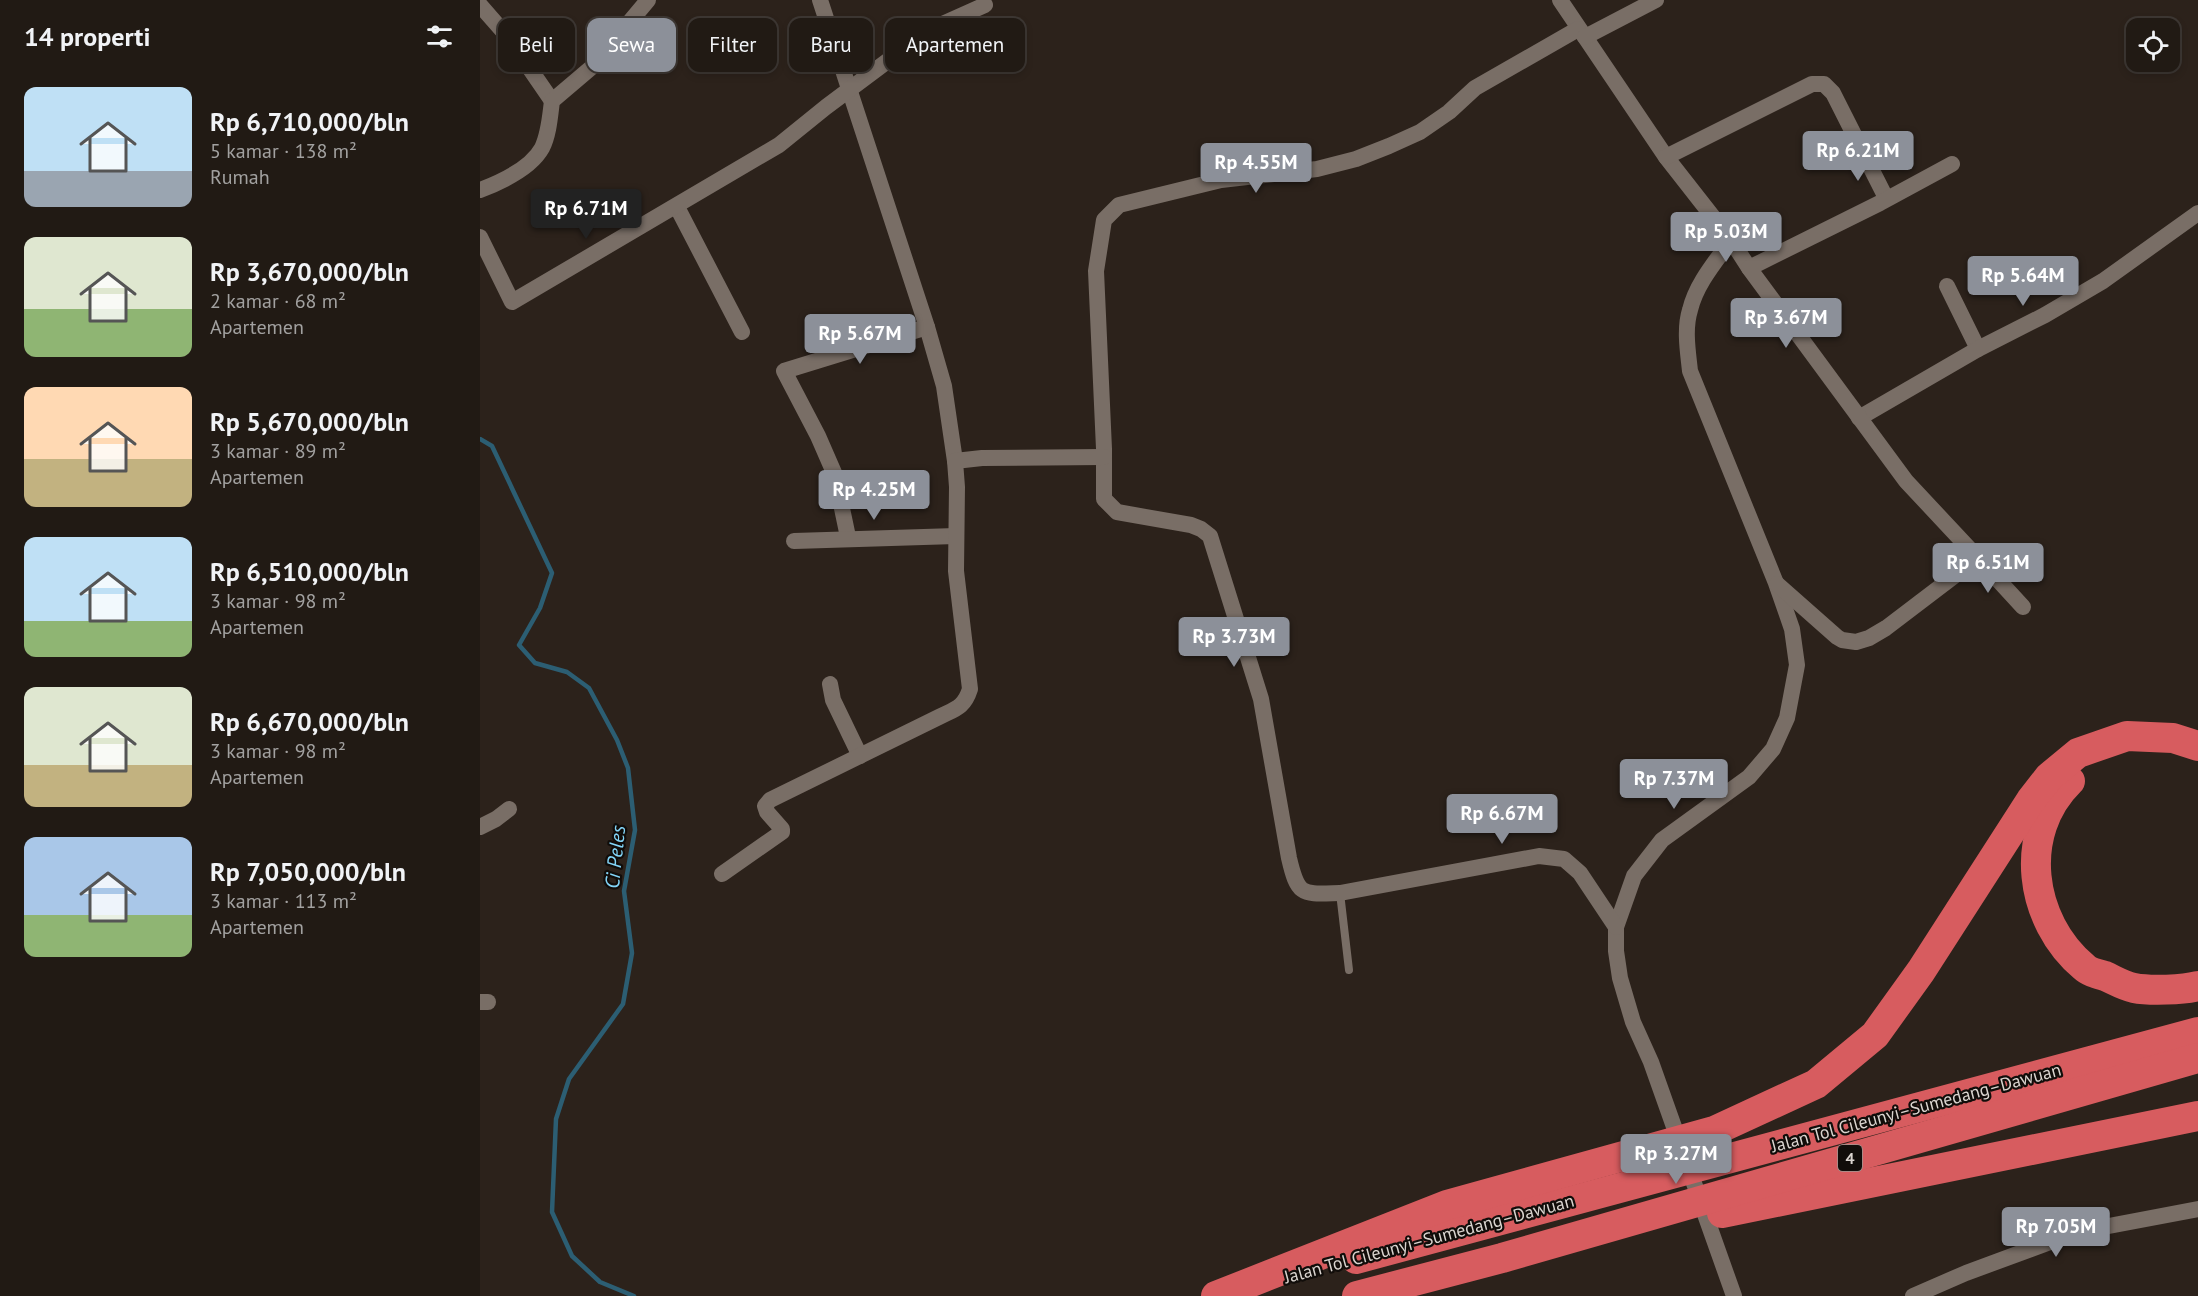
<!DOCTYPE html>
<html lang="id">
<meta charset="utf-8">
<style>
:root{--surface:#211a14;--page:#29231d;--text:#f1f3f6;--muted:#a2a1a0;--line:#3e3834;--accent:#8c9099}
body{margin:0;font-family:"PT Sans",sans-serif;background:var(--page);color:var(--text);height:100vh;display:flex;flex-direction:column;font-size:22px;white-space:nowrap}
*{box-sizing:border-box;margin:0}
p{font-size:20px;color:var(--muted)}
.icon{flex:none;width:33px;height:33px;fill:none;stroke:currentColor;stroke-width:2;stroke-linecap:round;stroke-linejoin:round}
.map{position:relative;flex:1;overflow:hidden}
.sheet{display:flex;flex-direction:column;background:var(--surface);width:480px}
.sheet>*{flex:none}
.guide{position:absolute;left:18px;top:18px;width:570px;height:54px;display:flex;gap:12px}
.fabs{position:absolute;left:1646px;top:18px;display:grid;gap:12px}
.fabs a{display:grid;place-items:center;width:54px;height:54px;border-radius:12px;background:var(--surface);box-shadow:0 3px 9px #0003,0 0 0 2px var(--line);font-size:30px}
.price{position:absolute;translate:-50% -51px;padding:0 14px;border-radius:6px;background:var(--accent);color:#fff;font-size:20px;line-height:39px;filter:drop-shadow(0 2px 3px #0008)}
.price::after{content:'';position:absolute;left:50%;top:36px;width:18px;height:14px;margin-left:-9px;background:inherit;clip-path:polygon(0 0,100% 0,50% 100%)}
.price.on{background:#222;color:#fff}
ul{padding:0;list-style:none}
li{display:flex;align-items:center;gap:18px;height:150px;padding:0 24px}
li span{display:grid;place-items:center;flex:none;width:168px;height:120px;border-radius:12px;color:#555}
li>.icon{margin-inline-start:auto}
span .icon{width:72px;height:72px;fill:#fffc;stroke-width:1}
li b{font-size:26px}
h2{display:flex;justify-content:space-between;align-items:center;height:72px;padding:0 24px;font-size:26px}
.chip{padding:0 21px;border-radius:12px;background:var(--surface);box-shadow:0 3px 9px #0003,0 0 0 2px var(--line);font-size:21px;line-height:54px}
.chip.on{background:var(--accent);color:#fff}
main{display:flex;flex:1;min-height:0}
.map>svg:first-child{display:block}
.lines{fill:none;stroke-linecap:round;stroke-linejoin:round}
.stream{stroke:#2c5e73;stroke-width:4.5}
.lane{stroke:#796e66;stroke-width:8}
.street{stroke:#796e66;stroke-width:16}
.highway{stroke:#d75c5f;stroke-width:30}
.labels{text-anchor:middle;stroke-width:4.5;stroke-linejoin:round;paint-order:stroke}
.shield{fill:#110d0a;stroke:#9e9894;stroke-width:1.5}
.shield-label{font-size:16px;font-weight:bold;fill:#dad4cf}
.street-label{font-size:18px;fill:#dad4cf;stroke:#110d0a}
.water-label{font-size:20px;font-style:italic;fill:#83d5f8;stroke:#110d0a}
</style>
<main>
<section class="sheet">
<h2>14 properti<svg class="icon" aria-label="filters" viewBox="0 0 24 24"><path d="M4 7h16M4 17h16"/><circle cx="9" cy="7" r="2"/><circle cx="15" cy="17" r="2"/></svg></h2>
<ul>
<li><span style="background:linear-gradient(#bfe0f5 70%,#9aa5b1 0)"><svg class="icon" aria-label="home" viewBox="0 0 24 24"><path d="M3 11l9-7 9 7M6 9v11h12V9"/></svg></span><div><b>Rp 6,710,000/bln</b><p>5 kamar · 138 m²</p><p>Rumah</p></div></li>
<li><span style="background:linear-gradient(#dfe7d0 60%,#8fb573 0)"><svg class="icon" aria-label="home" viewBox="0 0 24 24"><path d="M3 11l9-7 9 7M6 9v11h12V9"/></svg></span><div><b>Rp 3,670,000/bln</b><p>2 kamar · 68 m²</p><p>Apartemen</p></div></li>
<li><span style="background:linear-gradient(#ffd9b3 60%,#c2b280 0)"><svg class="icon" aria-label="home" viewBox="0 0 24 24"><path d="M3 11l9-7 9 7M6 9v11h12V9"/></svg></span><div><b>Rp 5,670,000/bln</b><p>3 kamar · 89 m²</p><p>Apartemen</p></div></li>
<li><span style="background:linear-gradient(#bfe0f5 70%,#8fb573 0)"><svg class="icon" aria-label="home" viewBox="0 0 24 24"><path d="M3 11l9-7 9 7M6 9v11h12V9"/></svg></span><div><b>Rp 6,510,000/bln</b><p>3 kamar · 98 m²</p><p>Apartemen</p></div></li>
<li><span style="background:linear-gradient(#dfe7d0 65%,#c2b280 0)"><svg class="icon" aria-label="home" viewBox="0 0 24 24"><path d="M3 11l9-7 9 7M6 9v11h12V9"/></svg></span><div><b>Rp 6,670,000/bln</b><p>3 kamar · 98 m²</p><p>Apartemen</p></div></li>
<li><span style="background:linear-gradient(#a9c7e8 65%,#8fb573 0)"><svg class="icon" aria-label="home" viewBox="0 0 24 24"><path d="M3 11l9-7 9 7M6 9v11h12V9"/></svg></span><div><b>Rp 7,050,000/bln</b><p>3 kamar · 113 m²</p><p>Apartemen</p></div></li>
</ul>
</section>
<div class="map">
<svg width="1718" height="1296" viewBox="0 0 1718 1296">
<rect width="100%" height="100%" fill="#2c221b"/>
<g class="lines">
<path class="stream" d="M 0,439 L 12,446 L 72,573 L 60,608 L 39,645 L 55,663 L 87,672 L 109,688 L 137,740 L 148,768 L 155,830 L 144,891 L 152,953 L 143,1004 L 89,1079 L 76,1119 L 72,1212 L 92,1256 L 120,1282 L 154,1296"/>
<path class="lane" d="M 860,893 L 869,970"/>
<g class="street">
<path d="M 340,0 L 447,327 L 464,386 L 475,461"/>
<path d="M 1080,0 L 1186,157 L 1251,240 C 1236,261 1216,284 1210,310 C 1204,329 1208,352 1210,371 L 1296,583 L 1312,629 L 1317,665 L 1307,718 L 1293,749 L 1269,777 L 1182,840 L 1154,876 L 1136,927 L 1136,951 L 1140,978 L 1153,1022 L 1171,1062 L 1254,1296"/>
<path d="M 0,5 L 28,37 L 72,101"/>
<path d="M 1098,29 L 995,88 L 969,112 L 940,132 L 909,146 L 876,159 L 837,169 L 741,180 L 639,205 L 624,220 L 616,271 L 624,449 L 624,499 L 637,512 L 711,525 L 721,529 L 730,536 L 781,699 L 809,858 C 818,897 822,894 860,893 L 1059,856 L 1084,859 L 1100,873 L 1136,927"/>
<path d="M 1105,37 L 1176,0"/>
<path d="M 1186,157 L 1332,84 L 1344,84 L 1353,93 L 1406,198"/>
<path d="M 0,190 C 21,182 51,168 62,148 C 69,134 70,116 72,101 L 112,67 L 168,0"/>
<path d="M 197,207 L 262,332"/>
<path d="M 0,237 L 32,302 L 299,145 L 346,107 L 449,30 L 505,5"/>
<path d="M 1251,240 L 1269,268"/>
<path d="M 1467,286 L 1498,349"/>
<path d="M 1379,418 L 1498,349 L 1565,315 L 1623,281 L 1718,213"/>
<path d="M 368,537 L 355,475 L 338,436 L 304,371 L 447,327"/>
<path d="M 314,541 L 476,536"/>
<path d="M 1498,558 L 1543,607"/>
<path d="M 1297,584 L 1357,637 L 1362,640 L 1376,642 L 1389,638 L 1406,628 L 1498,558 L 1426,481 L 1269,268 L 1400,203 L 1472,164"/>
<path d="M 350,684 L 353,700 L 380,756"/>
<path d="M 0,827 L 16,819 L 29,809"/>
<path d="M 242,874 L 302,832 L 302,829 L 287,812 L 285,806 L 290,800 L 459,717 C 475,709 484,708 490,689 L 476,571 L 477,487 L 475,461 L 502,458 L 624,457"/>
<path d="M 0,1002 L 8,1002"/>
<path d="M 1433,1296 L 1486,1273 L 1597,1232 L 1718,1209"/>
</g>
<g class="highway">
<path d="M 1590,781 C 1537,833 1549,921 1604,967 C 1609,972 1618,974 1625,976 C 1634,980 1644,986 1654,988 C 1669,991 1704,990 1718,986"/>
<path d="M 1242,1213 L 1718,1116"/>
<path d="M 876,1259 L 1718,1032"/>
<path d="M 736,1296 L 967,1205 L 1234,1131 L 1336,1084 L 1395,1035 L 1441,971 L 1551,800 L 1569,777 L 1598,753 L 1647,736 L 1693,738 L 1718,746"/>
<path d="M 877,1296 L 1022,1258 L 1718,1058"/>
</g>
</g>
<g class="labels">
<rect class="shield" x="1358" y="1145" width="24" height="26" rx="4.5"/>
<g class="shield-label">
<text x="1370" y="1164">4</text>
</g>
<g class="street-label">
<text transform="translate(1436 1108) rotate(-15)" y="6">Jalan Tol Cileunyi–Sumedang–Dawuan</text>
<text transform="translate(949 1239) rotate(-15)" y="6">Jalan Tol Cileunyi–Sumedang–Dawuan</text>
</g>
<g class="water-label">
<text transform="translate(135 857) rotate(-84)" y="7">Ci Peles</text>
</g>
</g>
</svg>
<div class="fabs">
<a><svg class="icon" aria-label="locate" viewBox="0 0 24 24"><circle cx="12" cy="12" r="6"/><path d="M12 2v4M12 18v4M2 12h4M18 12h4"/></svg></a>
</div>
<b class="price" style="left:1378px;top:182px">Rp 6.21M</b>
<b class="price" style="left:776px;top:194px">Rp 4.55M</b>
<b class="price on" style="left:106px;top:240px">Rp 6.71M</b>
<b class="price" style="left:1246px;top:263px">Rp 5.03M</b>
<b class="price" style="left:1543px;top:307px">Rp 5.64M</b>
<b class="price" style="left:1306px;top:349px">Rp 3.67M</b>
<b class="price" style="left:380px;top:365px">Rp 5.67M</b>
<b class="price" style="left:394px;top:521px">Rp 4.25M</b>
<b class="price" style="left:1508px;top:594px">Rp 6.51M</b>
<b class="price" style="left:754px;top:668px">Rp 3.73M</b>
<b class="price" style="left:1194px;top:810px">Rp 7.37M</b>
<b class="price" style="left:1022px;top:845px">Rp 6.67M</b>
<b class="price" style="left:1196px;top:1185px">Rp 3.27M</b>
<b class="price" style="left:1576px;top:1258px">Rp 7.05M</b>
<div class="guide">
<a class="chip">Beli</a>
<a class="chip on">Sewa</a>
<a class="chip">Filter</a>
<a class="chip">Baru</a>
<a class="chip">Apartemen</a>
</div>
</div>
</main>
